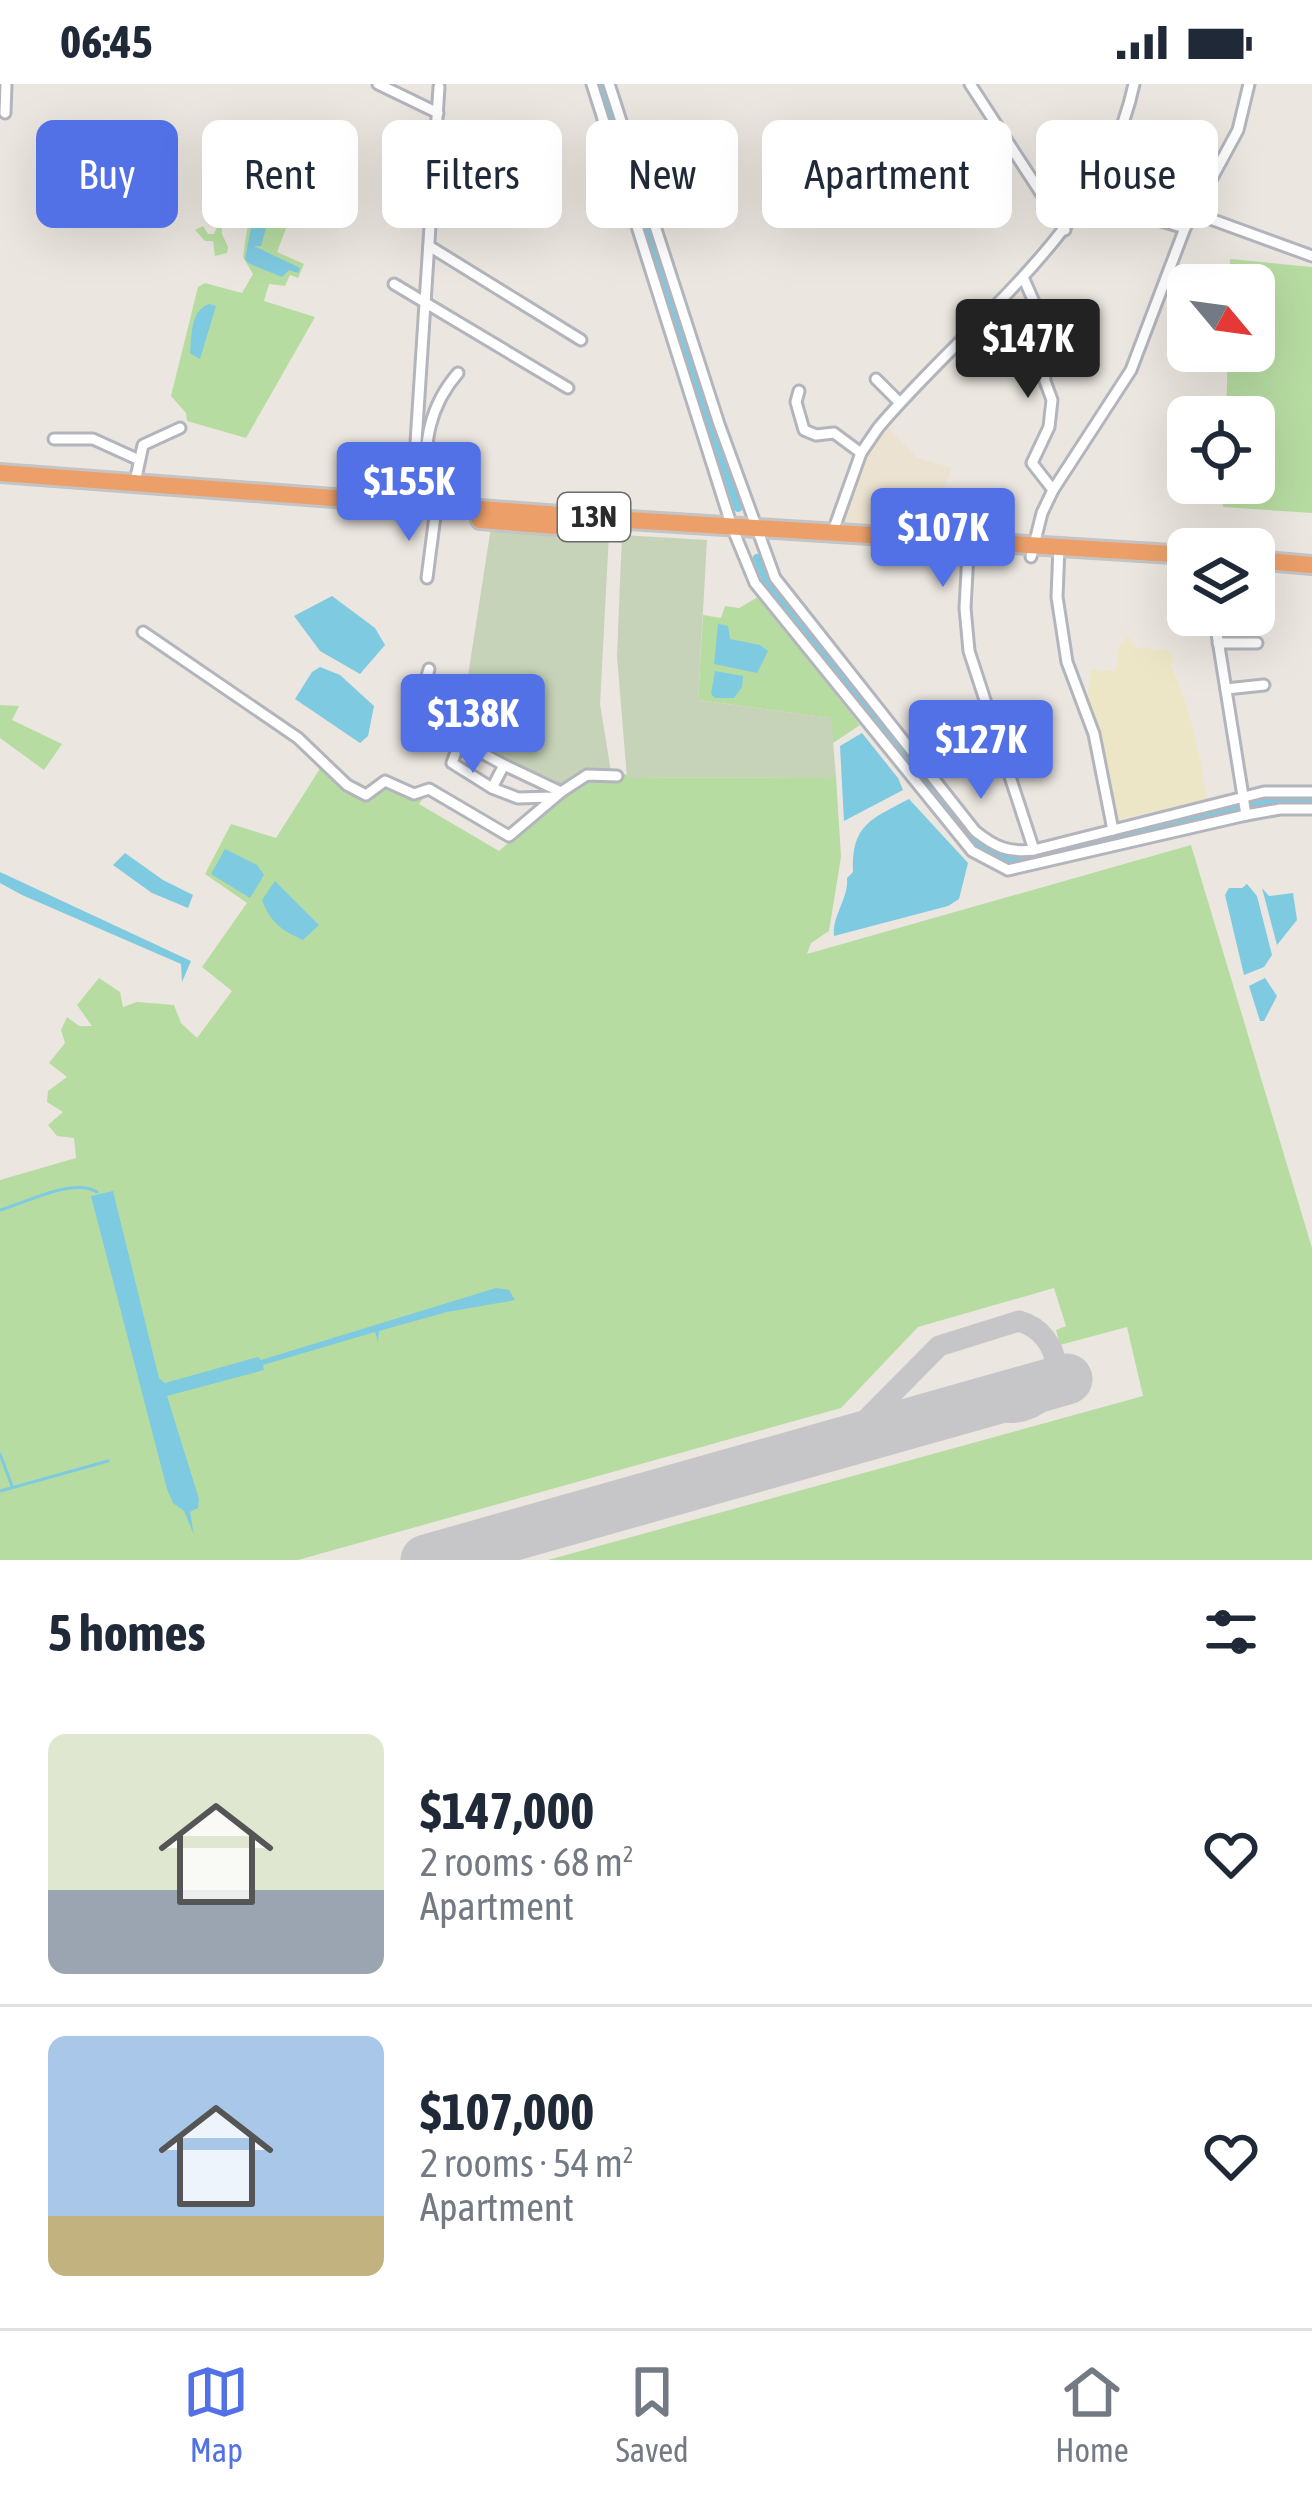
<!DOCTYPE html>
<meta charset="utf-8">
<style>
:root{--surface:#fff;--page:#f6f6f7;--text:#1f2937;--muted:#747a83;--line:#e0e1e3;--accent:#5271e6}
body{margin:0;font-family:"Asap Condensed",sans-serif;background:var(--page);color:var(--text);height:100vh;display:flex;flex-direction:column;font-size:45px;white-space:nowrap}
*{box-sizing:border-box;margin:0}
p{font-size:39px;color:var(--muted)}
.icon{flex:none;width:66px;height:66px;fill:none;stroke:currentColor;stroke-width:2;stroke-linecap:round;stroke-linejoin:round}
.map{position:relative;height:1476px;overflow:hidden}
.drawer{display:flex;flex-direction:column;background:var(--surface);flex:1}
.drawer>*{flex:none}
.top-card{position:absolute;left:36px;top:36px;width:1242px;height:108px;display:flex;gap:24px}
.needle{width:78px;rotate:119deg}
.controls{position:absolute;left:1167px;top:180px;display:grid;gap:24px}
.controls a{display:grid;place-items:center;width:108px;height:108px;border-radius:18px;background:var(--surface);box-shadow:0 12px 48px #0002;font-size:60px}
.price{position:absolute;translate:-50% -102px;padding:0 27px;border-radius:12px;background:var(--accent);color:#fff;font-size:39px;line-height:78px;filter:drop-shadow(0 3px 6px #0008)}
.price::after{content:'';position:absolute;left:50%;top:72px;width:36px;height:27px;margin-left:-18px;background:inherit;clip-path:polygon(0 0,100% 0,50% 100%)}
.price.selected{background:#222;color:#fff}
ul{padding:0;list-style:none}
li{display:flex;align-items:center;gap:36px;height:300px;padding:0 48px}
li+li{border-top:3px solid var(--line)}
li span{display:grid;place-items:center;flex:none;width:336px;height:240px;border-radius:18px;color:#555}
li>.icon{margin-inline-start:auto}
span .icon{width:144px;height:144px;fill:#fffc;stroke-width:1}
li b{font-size:51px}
h2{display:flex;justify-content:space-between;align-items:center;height:144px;padding:0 48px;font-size:51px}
.chip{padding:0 42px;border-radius:18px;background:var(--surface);box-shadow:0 12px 48px #0002;font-size:42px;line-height:108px}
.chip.selected{background:var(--accent);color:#fff}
.status{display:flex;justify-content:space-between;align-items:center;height:84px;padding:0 60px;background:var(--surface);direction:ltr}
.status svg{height:33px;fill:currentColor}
.menu{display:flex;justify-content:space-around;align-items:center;height:168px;border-top:3px solid var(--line);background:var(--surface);font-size:33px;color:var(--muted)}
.menu a{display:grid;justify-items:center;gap:6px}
.menu .selected{color:var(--accent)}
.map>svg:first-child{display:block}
.education{fill:#ebe2d1}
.green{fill:#b7dca2}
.sand{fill:#ede6c6}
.cemetery{fill:#c6d3b8}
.water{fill:#7ecae1}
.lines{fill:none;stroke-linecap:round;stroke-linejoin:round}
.stream{stroke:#7ecae1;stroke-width:3}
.canal{stroke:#7ecae1;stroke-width:8}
.taxiway{stroke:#c6c6c9;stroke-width:21}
.runway{stroke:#c6c6c9;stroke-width:51}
.street-casing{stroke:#b3b5bd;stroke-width:15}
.highway-casing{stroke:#c4c4c4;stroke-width:22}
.street{stroke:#fff;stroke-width:9}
.highway{stroke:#ec9f69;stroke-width:16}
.labels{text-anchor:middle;stroke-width:9;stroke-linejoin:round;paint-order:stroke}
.shield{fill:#fff;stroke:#6b6b6b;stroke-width:3}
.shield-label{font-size:30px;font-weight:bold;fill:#2b2b2b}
</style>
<div class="status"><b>06:45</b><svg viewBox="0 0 49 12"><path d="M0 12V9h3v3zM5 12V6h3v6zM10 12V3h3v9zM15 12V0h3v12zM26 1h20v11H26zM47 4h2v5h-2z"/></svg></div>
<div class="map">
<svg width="1312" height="1476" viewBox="0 0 1312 1476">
<rect width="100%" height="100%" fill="#ebe6df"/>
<path class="education" d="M 887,343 L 916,373 L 951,384 L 935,436 L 906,434 L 904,449 L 840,441 L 863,376 Z"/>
<g class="green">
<path d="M 250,127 L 287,142 L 277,168 L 304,180 L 298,194 L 290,191 L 285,202 L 269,200 L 264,217 L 315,233 L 246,354 L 187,337 L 186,329 L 171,312 L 198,203 L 205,199 L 242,209 L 253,190 L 243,173 Z"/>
<path d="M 222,131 L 222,150 L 228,163 L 227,169 L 215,172 L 213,157 L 205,157 L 195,146 L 203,142 L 208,150 L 214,150 Z"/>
<path d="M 1230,175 L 1312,183 L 1312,429 L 1223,423 L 1224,399 L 1254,399 L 1254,333 L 1226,333 L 1228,267 L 1254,267 L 1254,201 L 1229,201 Z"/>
<path d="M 758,513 L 860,641 L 833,659 L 830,634 L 698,616 L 703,531 L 721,534 L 725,522 L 739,524 Z"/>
<path d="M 0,621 L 19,622 L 12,636 L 62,660 L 44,686 L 0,654 Z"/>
<path d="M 321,683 L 346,707 L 367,716 L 389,702 L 427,709 L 419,720 L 499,767 L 561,714 L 559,707 L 590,689 L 626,690 L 628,694 L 836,693 L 841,773 L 829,847 L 811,859 L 807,870 L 1191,761 L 1312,1164 L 1312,1476 L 548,1476 L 1143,1312 L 1127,1243 L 1060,1261 L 1056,1246 L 1066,1242 L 1054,1204 L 918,1243 L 841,1324 L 298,1476 L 0,1476 L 0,1096 L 76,1074 L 74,1054 L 57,1052 L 48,1041 L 63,1028 L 47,1018 L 48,1007 L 67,993 L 49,979 L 65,959 L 61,946 L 67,933 L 79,942 L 92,942 L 77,921 L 99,894 L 120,908 L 123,923 L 137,918 L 174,921 L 181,939 L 197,954 L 232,907 L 202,883 L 247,819 L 205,790 L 231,740 L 276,754 Z"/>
</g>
<path class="sand" d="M 1129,552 L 1133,563 L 1171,567 L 1174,576 L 1170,581 C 1191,624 1199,669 1207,715 L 1115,736 L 1087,621 L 1091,585 L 1116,587 L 1119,562 Z"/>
<g class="cemetery">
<path d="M 491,443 L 609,450 L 600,620 L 611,688 L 590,689 L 559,707 L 442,642 L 468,592 Z"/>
<path d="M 622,451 L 707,456 L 698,616 L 831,634 L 836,693 L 627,694 L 617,572 Z"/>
</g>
<g class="water">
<path d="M 253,134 L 262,135 L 266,144 L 261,162 L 254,162 L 300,184 L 298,189 L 289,186 L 282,193 L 248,179 L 245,175 Z"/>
<path d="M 209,220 L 216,222 L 200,275 L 190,269 C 192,251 190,227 209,220 Z"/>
<path d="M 332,512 L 375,544 L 385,561 L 360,590 L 320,567 L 294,532 Z"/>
<path d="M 718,540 L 728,542 L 730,555 L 760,561 L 768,567 L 757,589 L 714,580 Z"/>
<path d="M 320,583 L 340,591 L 374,622 L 368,652 L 360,659 L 295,615 L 312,588 Z"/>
<path d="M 715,587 L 743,592 L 742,603 L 734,614 L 715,614 L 711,610 Z"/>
<path d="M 862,649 L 898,694 L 903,706 L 844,737 L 840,662 Z"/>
<path d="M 909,715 L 968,779 L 959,815 L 948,822 L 834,852 C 832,831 849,814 847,794 L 853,788 C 851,741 871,735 909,715 Z"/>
<path d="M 225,765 L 257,781 L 264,791 L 250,814 L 211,790 Z"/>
<path d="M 125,769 L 163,796 L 193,811 L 188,824 L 152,809 L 113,781 Z"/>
<path d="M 0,788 L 191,877 L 182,898 L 181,880 L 22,811 L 0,799 Z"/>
<path d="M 275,797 L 319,841 L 303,856 C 282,847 270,838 262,816 Z"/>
<path d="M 1247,800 L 1257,812 L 1272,871 L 1264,883 L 1244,891 L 1225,811 L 1229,804 L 1242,804 Z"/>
<path d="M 1262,804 L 1269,812 L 1293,809 L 1297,836 L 1277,861 Z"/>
<path d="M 1265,894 L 1277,912 L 1264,937 L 1260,937 L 1249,902 Z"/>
<path d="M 113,1107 L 159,1294 L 165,1299 L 258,1273 L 261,1276 L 496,1204 L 509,1206 L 515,1216 L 447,1228 L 379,1247 L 378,1258 L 375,1248 L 263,1281 L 264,1286 L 167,1312 L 199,1415 L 198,1424 L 190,1428 L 194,1451 L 184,1427 L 173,1419 L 167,1405 L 91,1112 Z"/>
</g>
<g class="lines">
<g class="stream">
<path d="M 0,1126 C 26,1119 73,1093 97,1108"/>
<path d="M 0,1370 L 12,1402"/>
<path d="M 0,1407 L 108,1377"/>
</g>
<g class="canal">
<path d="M 600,0 L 738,424"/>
<path d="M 757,474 L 769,503 L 986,768 L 1009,775 L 1034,775 L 1260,718 L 1312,718"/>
</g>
<path class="taxiway" d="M 794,1372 L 852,1350 L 939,1262 L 1019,1237 C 1063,1249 1072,1313 1023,1327 C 1005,1332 985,1322 966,1324"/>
<path class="runway" d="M 426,1476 L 1067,1295"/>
<g class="street-casing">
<g id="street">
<path d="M 378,0 L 438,29"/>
<path d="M 592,0 L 732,443 L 755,499 L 972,767 L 1008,786 L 1246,731 L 1280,725 L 1312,725"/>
<path d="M 609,0 L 719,340 L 775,494 L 975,747 C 995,763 1008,769 1034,766 L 1264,708 L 1312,708"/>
<path d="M 970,0 L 1065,146"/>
<path d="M 5,29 L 6,0"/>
<path d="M 1084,114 L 1185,144"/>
<path d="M 1194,129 L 1312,172"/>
<path d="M 429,162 L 581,256"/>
<path d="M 1023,193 L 1038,227 L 1045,297 L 1052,316 L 1049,343 L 1032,379 L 1053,406"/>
<path d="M 394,200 L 568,304"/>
<path d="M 876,295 L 899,318"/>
<path d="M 799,307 L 796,318 L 804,346 L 816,351 L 834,349 L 861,369"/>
<path d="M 54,355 L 93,355 L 137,375"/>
<path d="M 135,398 L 143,361 L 180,344"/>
<path d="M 412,420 L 439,3"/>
<path d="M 422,420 C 426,369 423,329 458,289"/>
<path d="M 832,450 L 861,369 L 878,344 C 969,236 1103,147 1134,0"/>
<path d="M 1059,463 L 1057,513 L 1067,578 L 1094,650 L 1113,746"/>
<path d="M 968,469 L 965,524 L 969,567 L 1034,766"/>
<path d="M 1031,473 L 1042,429 L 1053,406 L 1131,286 L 1185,144 L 1238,46 L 1249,0"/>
<path d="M 427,494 L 435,432"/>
<path d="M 1214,531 L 1246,731"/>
<path d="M 143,548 L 298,654 L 347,701 L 366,711 L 385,697 L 414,710 L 429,705 L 509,752 L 561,708 L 587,691 L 617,692"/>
<path d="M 1218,559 L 1257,559"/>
<path d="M 429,585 L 416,633 L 421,639 L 460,657"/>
<path d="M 1226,605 L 1264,601"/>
<path d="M 492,704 L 452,679 L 460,657 L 504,681"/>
<path d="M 552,713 L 518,714 L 492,704 L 504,681 L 561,708"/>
</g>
</g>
<g class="highway-casing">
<g id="highway">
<path d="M 0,389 L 613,435 L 1188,471"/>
<path d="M 480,436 L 609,446"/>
<path d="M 1254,476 L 1312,481"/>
</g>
</g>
<use href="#street" class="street"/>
<use href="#highway" class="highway"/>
</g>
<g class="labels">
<rect class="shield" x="558" y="409" width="72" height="48" rx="9"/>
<g class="shield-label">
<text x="594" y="443">13N</text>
</g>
</g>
</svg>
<div class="controls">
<a><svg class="needle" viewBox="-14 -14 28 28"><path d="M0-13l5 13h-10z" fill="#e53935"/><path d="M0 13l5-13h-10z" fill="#747a83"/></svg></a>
<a><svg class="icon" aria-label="locate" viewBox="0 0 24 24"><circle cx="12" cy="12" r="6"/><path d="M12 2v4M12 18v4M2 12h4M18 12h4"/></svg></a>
<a><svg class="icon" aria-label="layers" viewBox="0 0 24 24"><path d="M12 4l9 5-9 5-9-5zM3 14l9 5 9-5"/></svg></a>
</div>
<b class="price selected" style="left:1028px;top:317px">$147K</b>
<b class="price" style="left:409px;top:460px">$155K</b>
<b class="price" style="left:943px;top:506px">$107K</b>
<b class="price" style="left:473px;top:692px">$138K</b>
<b class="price" style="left:981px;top:718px">$127K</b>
<div class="top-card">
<a class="chip selected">Buy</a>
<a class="chip">Rent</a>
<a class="chip">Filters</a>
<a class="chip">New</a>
<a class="chip">Apartment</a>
<a class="chip">House</a>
</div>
</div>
<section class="drawer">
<h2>5 homes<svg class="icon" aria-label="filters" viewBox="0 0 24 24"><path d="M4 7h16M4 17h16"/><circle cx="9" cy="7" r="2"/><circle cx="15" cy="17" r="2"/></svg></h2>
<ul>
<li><span style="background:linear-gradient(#dfe7d0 65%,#9aa5b1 0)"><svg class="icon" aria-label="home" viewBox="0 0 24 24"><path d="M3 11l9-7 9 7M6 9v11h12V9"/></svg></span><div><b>$147,000</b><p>2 rooms · 68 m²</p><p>Apartment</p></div><svg class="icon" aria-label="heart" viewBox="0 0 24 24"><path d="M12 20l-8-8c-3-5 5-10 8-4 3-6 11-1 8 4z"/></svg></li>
<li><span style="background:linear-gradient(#a9c7e8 75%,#c2b280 0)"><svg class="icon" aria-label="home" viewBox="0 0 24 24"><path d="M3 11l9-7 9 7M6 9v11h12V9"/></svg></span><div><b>$107,000</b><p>2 rooms · 54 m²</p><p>Apartment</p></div><svg class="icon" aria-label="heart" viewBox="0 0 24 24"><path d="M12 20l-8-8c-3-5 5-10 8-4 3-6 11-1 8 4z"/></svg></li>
</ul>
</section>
<nav class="menu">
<a class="selected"><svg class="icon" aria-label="map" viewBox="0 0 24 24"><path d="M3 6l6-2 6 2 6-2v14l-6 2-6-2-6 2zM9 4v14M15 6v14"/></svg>Map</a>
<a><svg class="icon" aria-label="saved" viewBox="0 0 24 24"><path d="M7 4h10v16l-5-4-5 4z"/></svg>Saved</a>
<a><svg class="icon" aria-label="home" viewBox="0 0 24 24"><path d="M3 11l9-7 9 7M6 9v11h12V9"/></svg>Home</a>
</nav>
